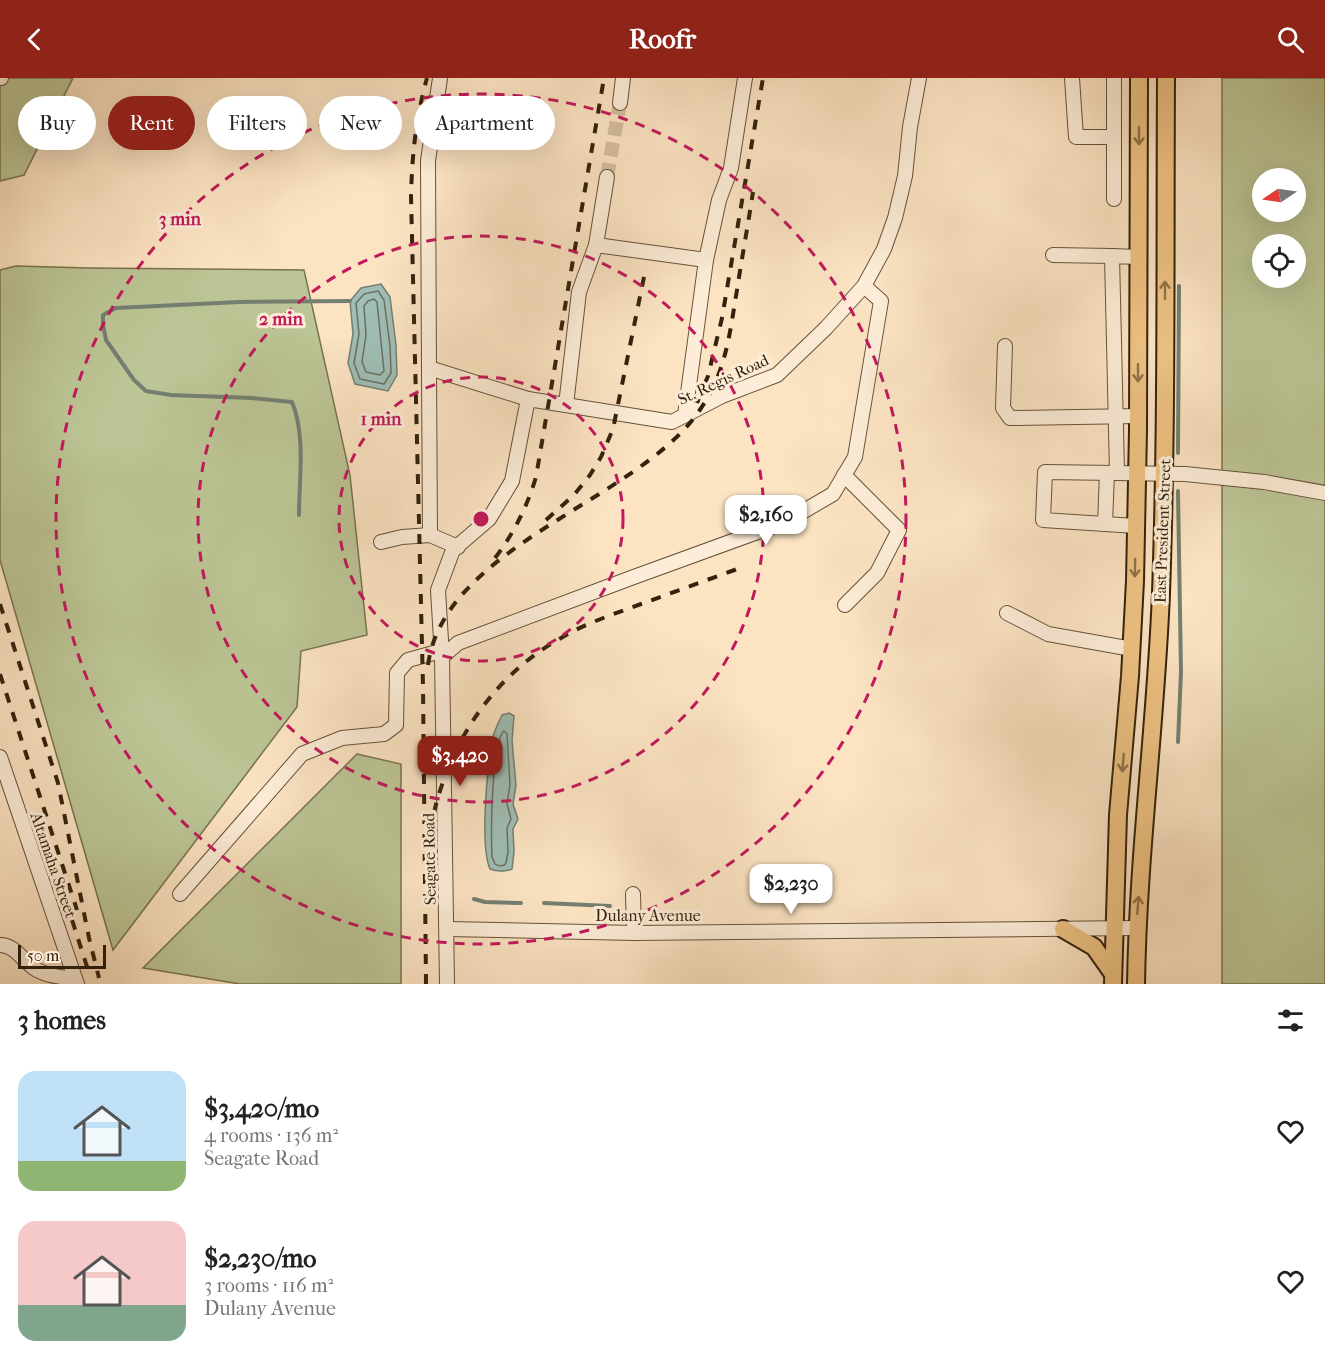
<!DOCTYPE html>
<meta charset="utf-8">
<style>
:root{--surface:#fff;--page:#f6f6f6;--text:#222;--muted:#767676;--accent:#8f2418}
body{margin:0;font-family:"IM FELL French Canon",serif;background:var(--page);color:var(--text);height:100vh;display:flex;flex-direction:column;font-size:22px;white-space:nowrap}
*{box-sizing:border-box;margin:0}
p{font-size:20px;color:var(--muted)}
.icon{flex:none;width:33px;height:33px;fill:none;stroke:currentColor;stroke-width:2;stroke-linecap:round;stroke-linejoin:round}
.map{position:relative;height:906px;overflow:hidden}
.details{display:flex;flex-direction:column;background:var(--surface);flex:1}
.details>*{flex:none}
.top-card{position:absolute;left:18px;top:18px;width:600px;height:54px;display:flex;gap:12px}
.needle{width:39px;rotate:257deg}
.controls{position:absolute;left:1252px;top:90px;display:grid;gap:12px}
.controls a{display:grid;place-items:center;width:54px;height:54px;border-radius:50%;background:var(--surface);box-shadow:0 6px 24px #0002;font-size:30px}
.scale{position:absolute;left:18px;bottom:15px;width:88px;box-sizing:border-box;padding-left:6px;border:3px solid #34210c;border-top:0;font-size:16px;line-height:21px;white-space:nowrap;color:#34210c;-webkit-text-stroke:4px #fdedd8;paint-order:stroke}
.price{position:absolute;translate:-50% -51px;padding:0 14px;border-radius:12px;background:#fff;color:#222;font-size:20px;line-height:39px;filter:drop-shadow(0 2px 3px #0008)}
.price::after{content:'';position:absolute;left:50%;top:36px;width:18px;height:14px;margin-left:-9px;background:inherit;clip-path:polygon(0 0,100% 0,50% 100%)}
.price.active{background:var(--accent);color:#fff}
ul{padding:0;list-style:none}
li{display:flex;align-items:center;gap:18px;height:150px;padding:0 18px}
li span{display:grid;place-items:center;flex:none;width:168px;height:120px;border-radius:18px;color:#555}
li>.icon{margin-inline-start:auto}
span .icon{width:72px;height:72px;fill:#fffc;stroke-width:1}
li b{font-size:26px}
h2{display:flex;justify-content:space-between;align-items:center;height:72px;padding:0 18px;font-size:26px}
.tag{padding:0 21px;border-radius:27px;background:var(--surface);box-shadow:0 6px 24px #0002;font-size:21px;line-height:54px}
.tag.active{background:var(--accent);color:#fff}
header{display:flex;justify-content:space-between;align-items:center;height:78px;padding:0 18px;background:var(--accent);color:#fff;font-size:27px;font-weight:700}
.map>svg:first-child{display:block}
.green{fill:#bcc595;stroke:#787350;stroke-width:1.5;fill-rule:evenodd}
.water{fill:#9fbeb6;stroke:#747f72;stroke-width:1.5}
.lines{fill:none;stroke-linecap:round;stroke-linejoin:round}
.shore{stroke:#6a7061;stroke-width:1.5}
.stream{stroke:#747f72;stroke-width:4}
.minor-tunnel{stroke:#d4bd9e;stroke-width:14;stroke-dasharray:14 7;stroke-linecap:butt}
.minor-casing{stroke:#66523a;stroke-width:16}
.major-casing{stroke:#34210c;stroke-width:20}
.minor{stroke:#fdedd8;stroke-width:14}
.major{stroke:#eec282;stroke-width:16}
.rail{stroke:#34210c;stroke-width:4;stroke-dasharray:10 10;stroke-linecap:butt}
.oneway{stroke:#917247}
.ring{fill:none;stroke:#c2185b;stroke-width:3;stroke-dasharray:10 8}
.labels{text-anchor:middle;stroke-width:6;stroke-linejoin:round;paint-order:stroke}
.street-label{font-size:16px;fill:#34210c;stroke:#fdedd8}
.centre{fill:#c2185b;stroke:#fdedd8;stroke-width:3}
.ring-label{font-size:18px;text-anchor:middle;font-weight:bold;fill:#c2185b;stroke:#fdedd8;stroke-width:6;stroke-linejoin:round;paint-order:stroke}
</style>
<header><svg class="icon" aria-label="back" viewBox="0 0 24 24"><path d="M15 5l-7 7 7 7"/></svg>Roofr<svg class="icon" aria-label="search" viewBox="0 0 24 24"><circle cx="10" cy="10" r="6"/><path d="M15 15l6 6"/></svg></header>
<div class="map">
<svg width="1325" height="906" viewBox="0 0 1325 906">
<rect width="100%" height="100%" fill="#fce4c3"/>
<filter id="stains"><feTurbulence type="fractalNoise" baseFrequency=".00333" numOctaves="4"/><feColorMatrix values="0 0 0 0 .2 0 0 0 0 .09 0 0 0 0 .02 0 0 0 .5 -.17"/></filter>
<radialGradient id="worn" r=".72"><stop offset=".6" stop-color="#630" stop-opacity="0"/><stop offset="1" stop-color="#630" stop-opacity=".3"/></radialGradient>
<g class="green">
<path d="M 0,0 L 73,0 L 24,97 L 0,103 Z"/>
<path d="M 1222,0 L 1325,0 L 1325,906 L 1222,906 ZM 1263,100 L 1296,100 L 1296,134 L 1263,134 ZM 1263,166 L 1296,166 L 1296,200 L 1263,200 Z"/>
<path d="M 16,188 L 88,190 L 304,192 L 350,397 L 367,557 L 301,573 L 297,629 L 113,872 L 0,482 L 0,192 Z"/>
<path d="M 357,676 L 401,686 L 401,906 L 240,906 L 143,890 Z"/>
</g>
<g class="water">
<path d="M 381,206 L 390,219 L 396,267 L 397,297 L 388,313 L 355,306 L 348,285 L 353,256 L 350,223 L 361,210 Z"/>
<path d="M 509,635 L 514,638 L 512,663 L 516,707 L 513,726 L 518,741 L 513,751 L 514,774 L 512,791 C 504,794 498,794 490,791 C 480,768 487,695 491,668 C 492,658 497,647 502,637 Z"/>
</g>
<g class="lines">
<g class="shore">
<path d="M 378,213 L 384,222 L 390,268 L 391,295 L 384,306 L 360,301 L 354,285 L 359,256 L 356,225 L 364,216 Z"/>
<path d="M 374,221 L 377,224 L 384,293 L 380,297 L 366,294 L 362,284 L 366,257 L 364,228 L 368,223 Z"/>
<path d="M 504,653 L 507,656 L 510,706 L 507,726 L 511,741 L 507,750 L 508,774 L 506,785 C 504,789 498,788 495,786 L 492,779 C 491,758 491,665 504,653 Z"/>
</g>
<g class="stream">
<path d="M 1178,375 L 1179,208"/>
<path d="M 299,437 C 299,401 306,358 292,324 L 252,320 L 171,317 L 146,313 L 134,302 L 106,262 L 103,246 L 103,237 L 116,230 L 239,224 L 350,223"/>
<path d="M 1178,664 L 1181,594 L 1178,413"/>
<path d="M 474,821 L 485,824 L 521,825"/>
<path d="M 544,825 L 610,828"/>
</g>
<path class="minor-tunnel" d="M 607,99 L 620,25"/>
<g class="minor-casing">
<g id="minor">
<path d="M 0,0 L 1,0"/>
<path d="M 440,0 L 428,83 L 429,290 L 528,321"/>
<path d="M 1072,0 L 1076,59 L 1113,59"/>
<path d="M 620,25 L 623,0"/>
<path d="M 1114,121 L 1114,0"/>
<path d="M 596,167 L 607,99"/>
<path d="M 1053,177 L 1112,178"/>
<path d="M 706,182 L 719,122 L 731,90 L 745,0"/>
<path d="M 1005,268 L 1003,330 L 1010,340 L 1138,338"/>
<path d="M 429,290 L 430,457"/>
<path d="M 566,327 L 579,214 L 596,167 L 706,182 L 685,337"/>
<path d="M 1117,395 L 1112,178 L 1138,179"/>
<path d="M 844,397 L 899,452 L 877,495 L 845,527"/>
<path d="M 1105,446 L 1107,395"/>
<path d="M 1136,448 L 1043,442 L 1045,394 L 1185,396 L 1264,404 L 1325,415"/>
<path d="M 381,464 L 402,459 L 430,457 L 458,469"/>
<path d="M 1007,535 L 1048,556 L 1132,571"/>
<path d="M 442,579 L 458,565 L 631,500 L 785,444 L 833,416 L 855,379 L 881,223 L 864,208"/>
<path d="M 0,679 L 77,906"/>
<path d="M 180,816 L 302,676 L 342,660 L 384,656 L 396,647 L 397,595 L 408,582 L 441,573"/>
<path d="M 633,816 L 634,855"/>
<path d="M 447,851 L 634,855 L 1137,850"/>
<path d="M 0,867 C 15,867 22,882 34,890 C 45,898 62,899 75,901"/>
<path d="M 447,906 L 442,579 L 438,512 L 453,472 L 489,441 L 512,403 L 528,321 L 672,344 L 722,318 L 777,297 L 826,250 L 864,208 L 884,171 L 895,140 L 905,98 L 910,49 L 919,0"/>
</g>
</g>
<g class="major-casing">
<g id="major">
<path d="M 1063,851 L 1094,869 L 1113,896"/>
<path d="M 1113,906 L 1118,737 L 1130,598 L 1135,503 L 1138,352 L 1139,0"/>
<path d="M 1136,906 C 1138,775 1156,645 1161,515 C 1167,343 1165,172 1166,0"/>
</g>
</g>
<use href="#minor" class="minor"/>
<use href="#major" class="major"/>
<g class="rail">
<path d="M 697,325 L 708,298 L 722,240 L 763,0"/>
<path d="M 546,442 L 574,417 L 590,397 L 601,379 L 613,351 L 645,194"/>
<path d="M 495,480 C 514,455 527,429 536,399 L 604,0"/>
<path d="M 0,526 L 58,705 L 89,860 L 99,900"/>
<path d="M 428,587 C 444,469 633,424 697,336 C 726,296 729,259 737,212 C 742,179 748,147 753,114"/>
<path d="M 0,596 L 77,832"/>
<path d="M 430,754 C 444,673 488,601 561,560 C 586,545 614,536 641,526 C 674,514 707,502 740,490"/>
<path d="M 66,823 L 89,895"/>
<path d="M 426,906 L 423,608 L 411,118 C 412,77 416,39 427,0"/>
</g>
</g>
<defs><path id="oneway-shaft" d="M-6 0H5M1.5-3L5.5 0L1.5 3" fill="none" stroke-width="1.6" stroke-linecap="round" stroke-linejoin="round" transform="scale(1.5)"/></defs>
<g class="oneway">
<use href="#oneway-shaft" transform="translate(1139 58) rotate(90)"/>
<use href="#oneway-shaft" transform="translate(1165 212) rotate(-90)"/>
<use href="#oneway-shaft" transform="translate(1138 295) rotate(90)"/>
<use href="#oneway-shaft" transform="translate(1135 490) rotate(91)"/>
<use href="#oneway-shaft" transform="translate(1123 685) rotate(95)"/>
<use href="#oneway-shaft" transform="translate(1138 827) rotate(-85)"/>
</g>
<g class="ring">
<circle cx="481" cy="441" r="142"/>
<circle cx="481" cy="441" r="283"/>
<circle cx="481" cy="441" r="425"/>
</g>
<g class="labels">
<g class="street-label">
<text transform="translate(723 301) rotate(-25)" y="6">St. Regis Road</text>
<text transform="translate(1162 453) rotate(-88)" y="6">East President Street</text>
<text transform="translate(429 781) rotate(-91)" y="6">Seagate Road</text>
<text transform="translate(54 787) rotate(71)" y="6">Altamaha Street</text>
<text x="648" y="843">Dulany Avenue</text>
</g>
</g>
<circle cx="481" cy="441" r="9" class="centre"/>
<g class="ring-label">
<text x="180" y="147">3 min</text>
<text x="281" y="247">2 min</text>
<text x="381" y="347">1 min</text>
</g>
<rect width="100%" height="100%" filter="url(#stains)"/>
<rect width="100%" height="100%" fill="url(#worn)"/>
</svg>
<div class="controls">
<a><svg class="needle" viewBox="-14 -14 28 28"><path d="M0-13l5 13h-10z" fill="#e53935"/><path d="M0 13l5-13h-10z" fill="#767676"/></svg></a>
<a><svg class="icon" aria-label="locate" viewBox="0 0 24 24"><circle cx="12" cy="12" r="6"/><path d="M12 2v4M12 18v4M2 12h4M18 12h4"/></svg></a>
</div>
<div class="scale">50 m</div>
<b class="price" style="left:766px;top:468px">$2,160</b>
<b class="price active" style="left:460px;top:709px">$3,420</b>
<b class="price" style="left:791px;top:837px">$2,230</b>
<div class="top-card">
<a class="tag">Buy</a>
<a class="tag active">Rent</a>
<a class="tag">Filters</a>
<a class="tag">New</a>
<a class="tag">Apartment</a>
</div>
</div>
<section class="details">
<h2>3 homes<svg class="icon" aria-label="filters" viewBox="0 0 24 24"><path d="M4 7h16M4 17h16"/><circle cx="9" cy="7" r="2"/><circle cx="15" cy="17" r="2"/></svg></h2>
<ul>
<li><span style="background:linear-gradient(#bfe0f5 75%,#8fb573 0)"><svg class="icon" aria-label="home" viewBox="0 0 24 24"><path d="M3 11l9-7 9 7M6 9v11h12V9"/></svg></span><div><b>$3,420/mo</b><p>4 rooms · 136 m²</p><p>Seagate Road</p></div><svg class="icon" aria-label="heart" viewBox="0 0 24 24"><path d="M12 20l-8-8c-3-5 5-10 8-4 3-6 11-1 8 4z"/></svg></li>
<li><span style="background:linear-gradient(#f6c9c9 70%,#7fa58c 0)"><svg class="icon" aria-label="home" viewBox="0 0 24 24"><path d="M3 11l9-7 9 7M6 9v11h12V9"/></svg></span><div><b>$2,230/mo</b><p>3 rooms · 116 m²</p><p>Dulany Avenue</p></div><svg class="icon" aria-label="heart" viewBox="0 0 24 24"><path d="M12 20l-8-8c-3-5 5-10 8-4 3-6 11-1 8 4z"/></svg></li>
</ul>
</section>
